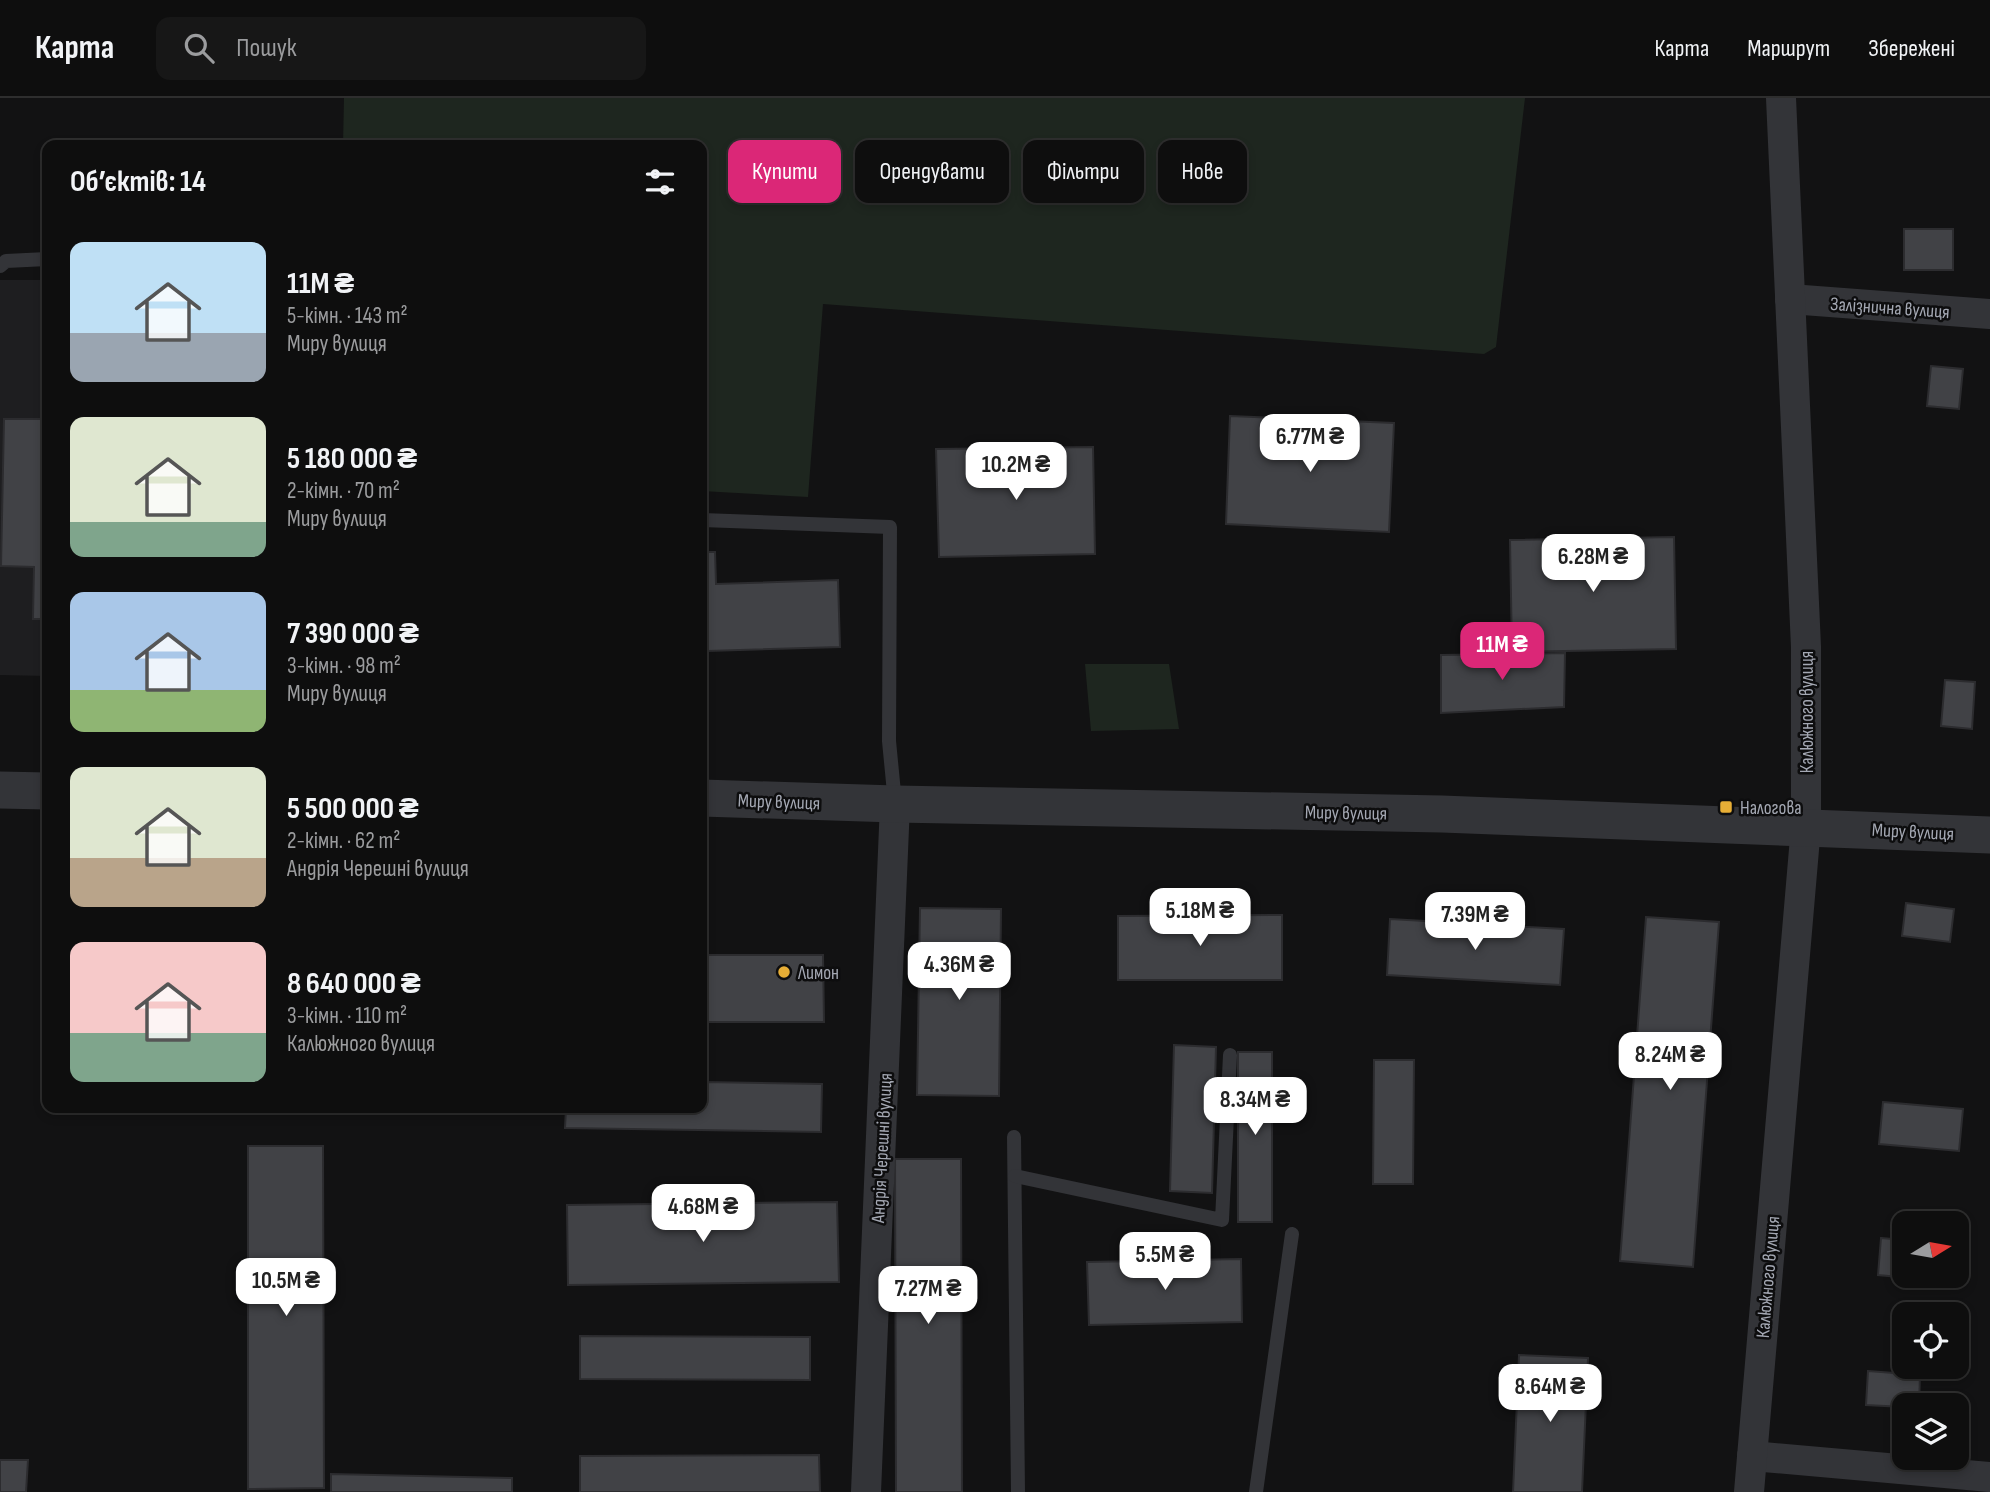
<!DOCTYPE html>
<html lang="uk">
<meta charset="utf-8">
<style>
:root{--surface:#0e0e0e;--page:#171717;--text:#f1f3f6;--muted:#9b9c9e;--line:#2e2e2e;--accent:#db2777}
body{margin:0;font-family:"Sofia Sans Condensed",sans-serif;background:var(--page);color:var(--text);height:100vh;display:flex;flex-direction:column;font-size:26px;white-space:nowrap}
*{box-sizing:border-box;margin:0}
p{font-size:23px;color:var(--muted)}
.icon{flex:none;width:38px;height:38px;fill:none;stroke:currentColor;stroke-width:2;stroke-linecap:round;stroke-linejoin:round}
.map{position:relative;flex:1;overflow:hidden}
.drawer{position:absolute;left:42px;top:42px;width:665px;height:973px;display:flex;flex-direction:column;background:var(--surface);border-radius:14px;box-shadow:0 4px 10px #0003,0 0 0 2px var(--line)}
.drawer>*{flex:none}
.banner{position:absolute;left:728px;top:42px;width:665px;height:63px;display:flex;gap:14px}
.needle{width:46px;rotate:79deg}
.controls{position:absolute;left:1892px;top:1113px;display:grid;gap:14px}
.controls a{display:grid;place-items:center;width:77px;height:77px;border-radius:14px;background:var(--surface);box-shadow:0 4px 10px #0003,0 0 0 2px var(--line);font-size:35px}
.price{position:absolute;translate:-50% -60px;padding:0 16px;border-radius:14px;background:#fff;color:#222;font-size:23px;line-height:46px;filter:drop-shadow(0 2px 4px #0008)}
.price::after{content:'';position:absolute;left:50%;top:42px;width:21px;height:16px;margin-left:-10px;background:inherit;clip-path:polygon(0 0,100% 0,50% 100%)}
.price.selected{background:var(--accent);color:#fff}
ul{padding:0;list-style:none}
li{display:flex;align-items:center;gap:21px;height:175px;padding:0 28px}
li span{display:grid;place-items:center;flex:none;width:196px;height:140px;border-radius:14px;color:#555}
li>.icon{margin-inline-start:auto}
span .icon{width:84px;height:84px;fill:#fffc;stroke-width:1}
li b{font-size:30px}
h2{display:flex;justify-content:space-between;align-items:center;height:84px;padding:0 28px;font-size:30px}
.tag{padding:0 24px;border-radius:14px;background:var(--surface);box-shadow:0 4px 10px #0003,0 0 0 2px var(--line);font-size:24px;line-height:63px}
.tag.selected{background:var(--accent);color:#fff}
header{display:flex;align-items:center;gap:42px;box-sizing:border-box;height:98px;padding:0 35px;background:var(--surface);border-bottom:2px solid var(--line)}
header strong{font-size:33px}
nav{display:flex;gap:38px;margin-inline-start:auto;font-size:24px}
.search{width:490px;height:63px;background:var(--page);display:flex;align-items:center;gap:18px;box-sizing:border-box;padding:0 24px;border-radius:14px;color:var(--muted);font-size:26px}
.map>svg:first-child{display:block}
.built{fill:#1e1e20}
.green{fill:#1e261f}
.building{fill:#414246;stroke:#2c2c2f;stroke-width:2}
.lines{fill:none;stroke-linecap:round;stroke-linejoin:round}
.service{stroke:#333438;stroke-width:14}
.minor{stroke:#333438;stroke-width:30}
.tertiary{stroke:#333438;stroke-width:37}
.poi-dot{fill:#e7ae36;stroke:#0d0d0e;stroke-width:2.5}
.labels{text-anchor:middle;stroke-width:5;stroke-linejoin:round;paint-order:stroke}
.street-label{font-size:19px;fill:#a4a8b3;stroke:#0d0d0e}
.poi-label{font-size:19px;fill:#a4a8b3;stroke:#0d0d0e;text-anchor:start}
</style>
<header>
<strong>Карта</strong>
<div class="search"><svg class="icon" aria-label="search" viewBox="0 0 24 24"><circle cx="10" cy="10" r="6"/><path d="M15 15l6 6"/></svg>Пошук</div>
<nav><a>Карта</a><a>Маршрут</a><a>Збережені</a></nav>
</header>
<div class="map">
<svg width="1990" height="1394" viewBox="0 0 1990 1394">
<rect width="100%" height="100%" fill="#121213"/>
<path class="built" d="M 0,182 L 47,182 L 47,578 L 0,577 Z"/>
<g class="green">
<path d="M 344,0 L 1525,0 L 1496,249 L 1484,256 L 823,206 L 808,399 L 702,393 L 702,47 L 343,47 Z"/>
<path d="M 1085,566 L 1169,566 L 1179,631 L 1091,633 Z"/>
</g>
<g class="building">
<rect x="1904" y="131" width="49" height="41"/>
<path d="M 1931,268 L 1963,271 L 1959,311 L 1927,308 Z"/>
<path d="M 1230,318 L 1394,325 L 1389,434 L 1226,426 Z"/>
<path d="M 4,321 L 47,321 L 47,521 L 33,521 L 34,469 L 1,468 Z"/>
<path d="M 1093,349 L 1095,456 L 939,459 L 936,351 Z"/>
<path d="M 1674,439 L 1676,551 L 1512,554 L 1510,442 Z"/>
<path d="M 702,454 L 715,454 L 716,486 L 838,482 L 840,549 L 708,553 L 708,520 L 702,520 Z"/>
<path d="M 1565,555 L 1564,609 L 1441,615 L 1441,557 Z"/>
<path d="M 1945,582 L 1975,584 L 1972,631 L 1941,628 Z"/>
<path d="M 1906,805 L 1954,811 L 1950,844 L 1902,838 Z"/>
<path d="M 920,810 L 1001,811 L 999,998 L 917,997 Z"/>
<path d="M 1282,817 L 1282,882 L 1118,882 L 1118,818 Z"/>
<path d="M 1646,819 L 1719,824 L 1693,1169 L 1620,1163 Z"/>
<path d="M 1390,821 L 1564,831 L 1560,887 L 1387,877 Z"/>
<path d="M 702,857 L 823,857 L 824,924 L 702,924 Z"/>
<path d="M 1174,947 L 1216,949 L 1212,1095 L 1170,1093 Z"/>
<rect x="1238" y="954" width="34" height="170"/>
<path d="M 1374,962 L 1414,962 L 1413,1086 L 1373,1086 Z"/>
<path d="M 702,984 L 822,986 L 821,1034 L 565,1030 L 566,1010 L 702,1010 Z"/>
<path d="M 1883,1004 L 1963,1011 L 1959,1053 L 1879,1046 Z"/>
<path d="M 248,1048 L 323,1048 L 324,1390 L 248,1391 Z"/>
<path d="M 895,1061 L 961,1061 L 962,1394 L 896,1394 Z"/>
<path d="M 837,1104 L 839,1184 L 568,1187 L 567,1107 Z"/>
<path d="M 1881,1140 L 1904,1142 L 1904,1178 L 1942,1178 L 1942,1183 L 1878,1177 Z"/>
<path d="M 1241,1161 L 1242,1224 L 1089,1227 L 1087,1164 Z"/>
<path d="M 580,1238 L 810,1239 L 810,1282 L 580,1281 Z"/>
<path d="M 1519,1257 L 1588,1260 L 1582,1394 L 1513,1394 Z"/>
<path d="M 1868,1273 L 1920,1277 L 1919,1307 L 1904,1309 L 1866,1307 Z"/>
<path d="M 819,1357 L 820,1394 L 580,1394 L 580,1358 Z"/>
<path d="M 0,1362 L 28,1362 L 26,1394 L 0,1394 Z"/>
<path d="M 331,1376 L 512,1380 L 512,1394 L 331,1394 Z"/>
</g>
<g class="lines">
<g class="service">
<path d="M 0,168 L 6,163 L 47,161"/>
<path d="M 702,422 L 890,429 L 889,643 L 895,705"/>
<path d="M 1014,1039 L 1018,1394"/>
<path d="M 1015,1078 L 1222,1122 L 1230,957"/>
<path d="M 1256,1394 L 1292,1136"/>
</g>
<g class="minor">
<path d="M 1790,201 L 1990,216"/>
<path d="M 1752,1358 L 1990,1379"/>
<path d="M 866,1394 L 895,706"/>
<path d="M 1749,1394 L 1806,728 L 1806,549 L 1781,0"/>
</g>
<g class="tertiary">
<path d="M 0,692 L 47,693"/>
<path d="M 702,700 L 895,706 L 1442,716 L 1990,737"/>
</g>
</g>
<g class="poi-dot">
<rect x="1719" y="702" width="14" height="14" rx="3.5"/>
<circle cx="784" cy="874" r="7"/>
</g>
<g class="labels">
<g class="street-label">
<text transform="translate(1890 209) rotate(4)" y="7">Залізнична вулиця</text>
<text transform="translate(1806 614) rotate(-90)" y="7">Калюжного вулиця</text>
<text transform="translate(779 703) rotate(2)" y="7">Миру вулиця</text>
<text transform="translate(1346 714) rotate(1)" y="7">Миру вулиця</text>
<text transform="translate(1913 733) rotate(3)" y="7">Миру вулиця</text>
<text transform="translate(881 1050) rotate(-87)" y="7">Андрія Черешні вулиця</text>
<text transform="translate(1767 1179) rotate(-85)" y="7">Калюжного вулиця</text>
</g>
<g class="poi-label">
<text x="1740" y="716">Налогова</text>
<text x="798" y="881">Лимон</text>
</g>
</g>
</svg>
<div class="controls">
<a><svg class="needle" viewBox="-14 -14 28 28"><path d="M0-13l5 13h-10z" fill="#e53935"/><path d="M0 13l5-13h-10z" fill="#9b9c9e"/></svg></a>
<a><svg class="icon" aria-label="locate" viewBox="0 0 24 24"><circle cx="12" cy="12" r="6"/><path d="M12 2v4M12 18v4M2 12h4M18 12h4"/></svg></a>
<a><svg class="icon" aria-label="layers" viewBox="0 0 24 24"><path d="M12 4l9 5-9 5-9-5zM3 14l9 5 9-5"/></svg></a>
</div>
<b class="price" style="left:1310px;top:376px">6.77M ₴</b>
<b class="price" style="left:1016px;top:404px">10.2M ₴</b>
<b class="price" style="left:1593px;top:496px">6.28M ₴</b>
<b class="price selected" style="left:1502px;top:584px">11M ₴</b>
<b class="price" style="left:1200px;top:850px">5.18M ₴</b>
<b class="price" style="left:1475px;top:854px">7.39M ₴</b>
<b class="price" style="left:959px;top:904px">4.36M ₴</b>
<b class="price" style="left:1670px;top:994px">8.24M ₴</b>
<b class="price" style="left:1255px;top:1039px">8.34M ₴</b>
<b class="price" style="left:703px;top:1146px">4.68M ₴</b>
<b class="price" style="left:1165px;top:1194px">5.5M ₴</b>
<b class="price" style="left:286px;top:1220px">10.5M ₴</b>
<b class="price" style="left:928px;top:1228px">7.27M ₴</b>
<b class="price" style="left:1550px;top:1326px">8.64M ₴</b>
<div class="banner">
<a class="tag selected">Купити</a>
<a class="tag">Орендувати</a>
<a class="tag">Фільтри</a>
<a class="tag">Нове</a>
</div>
<section class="drawer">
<h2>Об’єктів: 14<svg class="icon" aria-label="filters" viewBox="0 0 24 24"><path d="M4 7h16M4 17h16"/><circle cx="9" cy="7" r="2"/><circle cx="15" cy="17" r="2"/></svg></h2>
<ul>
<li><span style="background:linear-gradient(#bfe0f5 65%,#9aa5b1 0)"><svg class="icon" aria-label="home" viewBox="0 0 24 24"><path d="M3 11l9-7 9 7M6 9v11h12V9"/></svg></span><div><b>11M ₴</b><p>5-кімн. · 143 m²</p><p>Миру вулиця</p></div></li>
<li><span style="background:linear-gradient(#dfe7d0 75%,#7fa58c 0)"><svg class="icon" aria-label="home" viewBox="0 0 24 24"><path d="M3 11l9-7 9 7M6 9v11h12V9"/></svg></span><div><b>5 180 000 ₴</b><p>2-кімн. · 70 m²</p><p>Миру вулиця</p></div></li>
<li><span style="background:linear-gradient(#a9c7e8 70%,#8fb573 0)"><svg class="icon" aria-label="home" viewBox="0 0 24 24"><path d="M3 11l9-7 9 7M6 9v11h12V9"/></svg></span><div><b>7 390 000 ₴</b><p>3-кімн. · 98 m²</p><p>Миру вулиця</p></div></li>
<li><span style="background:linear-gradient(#dfe7d0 65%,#b9a48a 0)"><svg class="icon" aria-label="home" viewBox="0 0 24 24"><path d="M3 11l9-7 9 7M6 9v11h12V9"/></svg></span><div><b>5 500 000 ₴</b><p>2-кімн. · 62 m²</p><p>Андрія Черешні вулиця</p></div></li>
<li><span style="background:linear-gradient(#f6c9c9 65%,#7fa58c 0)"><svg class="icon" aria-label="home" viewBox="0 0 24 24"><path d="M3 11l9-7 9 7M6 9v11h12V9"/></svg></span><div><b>8 640 000 ₴</b><p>3-кімн. · 110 m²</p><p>Калюжного вулиця</p></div></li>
</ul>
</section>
</div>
